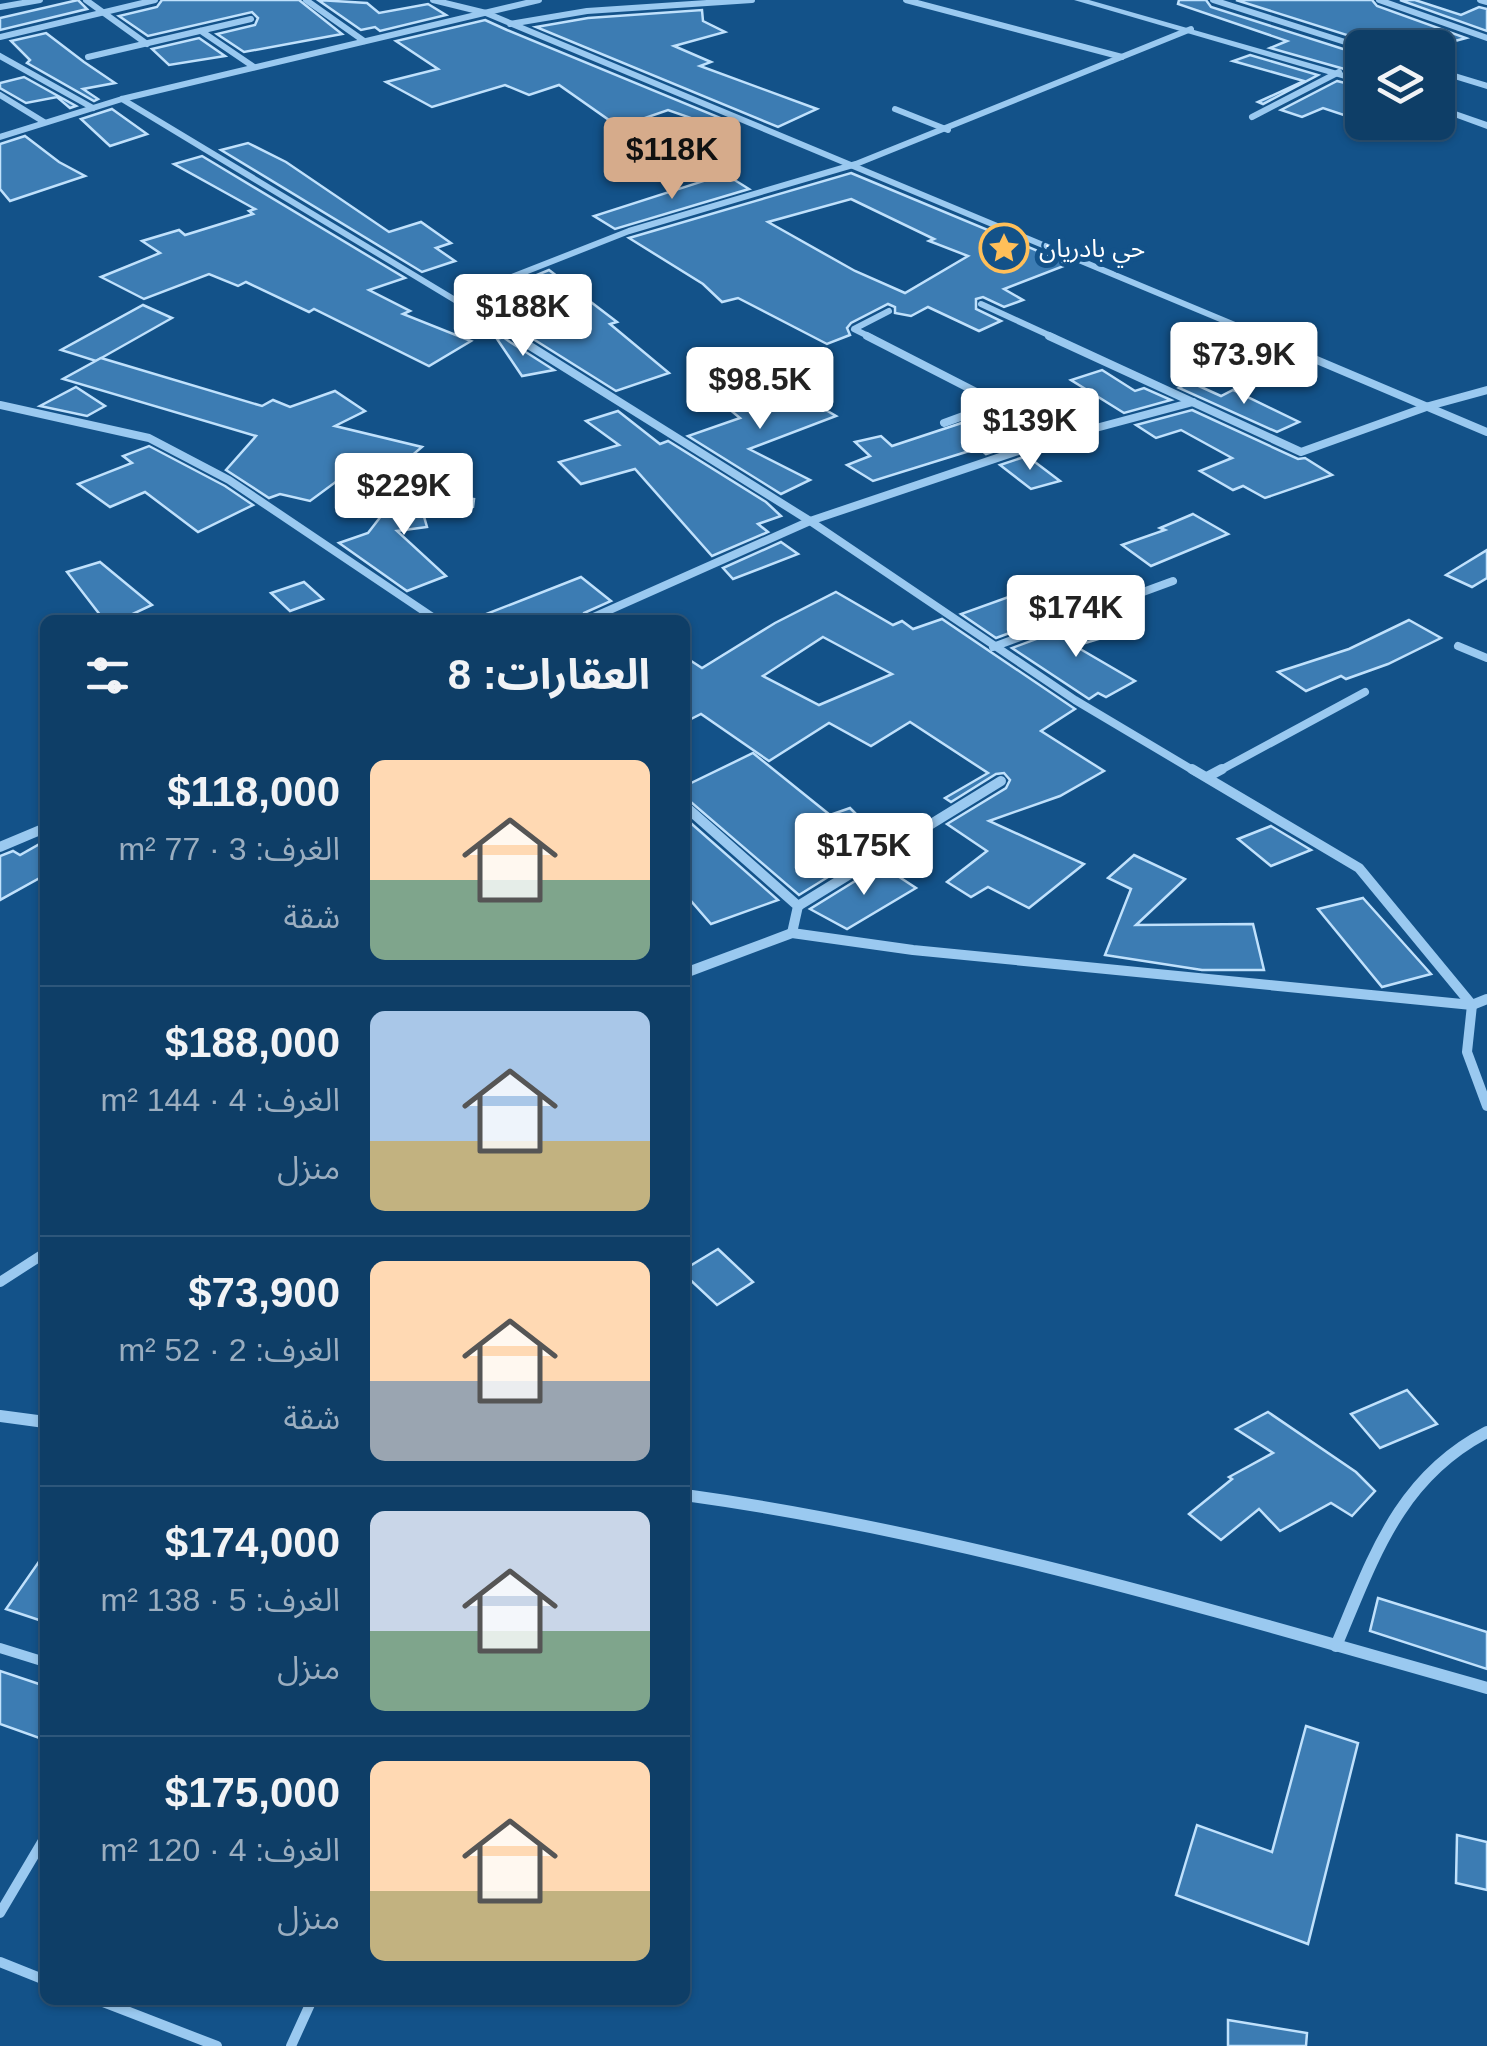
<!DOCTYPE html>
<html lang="ar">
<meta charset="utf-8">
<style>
:root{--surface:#0e3e67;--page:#17456d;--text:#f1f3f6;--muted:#9baec0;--line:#2e577b;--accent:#d6ab8b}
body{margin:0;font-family:Helvetica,"Noto Sans Arabic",sans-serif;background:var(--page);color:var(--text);direction:rtl;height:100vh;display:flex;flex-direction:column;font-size:38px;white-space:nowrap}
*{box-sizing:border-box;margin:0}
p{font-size:32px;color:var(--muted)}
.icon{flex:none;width:55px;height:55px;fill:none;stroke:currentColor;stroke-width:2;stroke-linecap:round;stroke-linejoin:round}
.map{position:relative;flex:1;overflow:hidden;direction:ltr}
.details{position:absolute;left:40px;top:615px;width:650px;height:1390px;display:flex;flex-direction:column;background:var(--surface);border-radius:15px;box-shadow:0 2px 8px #0004,0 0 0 2px var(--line);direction:rtl}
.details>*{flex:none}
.controls{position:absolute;left:1345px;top:30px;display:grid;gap:20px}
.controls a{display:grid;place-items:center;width:110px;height:110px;border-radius:15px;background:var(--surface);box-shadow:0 2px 8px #0004,0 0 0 2px var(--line);font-size:50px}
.price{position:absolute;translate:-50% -85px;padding:0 22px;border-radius:10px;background:#fff;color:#222;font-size:32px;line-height:65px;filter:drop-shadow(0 2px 5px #0008)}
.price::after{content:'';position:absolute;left:50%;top:60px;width:30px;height:22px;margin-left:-15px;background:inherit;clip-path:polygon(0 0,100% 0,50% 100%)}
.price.active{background:var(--accent);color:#111}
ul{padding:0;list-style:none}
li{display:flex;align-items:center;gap:30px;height:250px;padding:0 40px}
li+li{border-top:2px solid var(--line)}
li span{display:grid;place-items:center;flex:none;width:280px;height:200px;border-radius:15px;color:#555}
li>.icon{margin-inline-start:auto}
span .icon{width:120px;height:120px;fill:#fffc;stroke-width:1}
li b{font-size:42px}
h2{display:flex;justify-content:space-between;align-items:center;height:120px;padding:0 40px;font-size:42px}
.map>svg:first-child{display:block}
.building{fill:#3c7cb3;stroke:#c0e1fc;stroke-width:2.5;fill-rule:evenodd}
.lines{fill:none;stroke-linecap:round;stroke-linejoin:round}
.service{stroke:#9ac9f0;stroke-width:10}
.minor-far3{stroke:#9ac9f0;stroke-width:6}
.minor-far2{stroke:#9ac9f0;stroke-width:8}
.minor-far1{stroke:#9ac9f0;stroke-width:10}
.minor{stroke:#9ac9f0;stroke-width:12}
.tertiary{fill:#9ac9f0;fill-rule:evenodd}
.labels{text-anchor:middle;stroke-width:10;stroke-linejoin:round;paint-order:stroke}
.far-poi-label{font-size:25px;fill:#fff;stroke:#135289;text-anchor:start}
</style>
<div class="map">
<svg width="1487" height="2046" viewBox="0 0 1487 2046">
<rect width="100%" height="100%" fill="#135289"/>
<g class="building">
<path d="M 78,0 L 87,9 L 0,30 L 0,18 Z"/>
<path d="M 162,0 L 299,0 L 342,34 L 244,52 L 217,34 L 255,25 L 258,18 L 252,12 L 148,36 L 119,16 L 157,7 Z"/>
<path d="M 318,0 L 367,3 L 379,13 L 428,4 L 446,15 L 380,31 L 375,27 L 361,30 Z"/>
<path d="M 1179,0 L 1206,0 L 1211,7 L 1362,55 L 1362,74 L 1270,48 L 1287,41 L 1178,4 Z"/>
<path d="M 1236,0 L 1372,0 L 1377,6 L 1466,38 L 1429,48 L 1371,48 L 1366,41 Z"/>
<path d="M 1400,0 L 1415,0 L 1461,15 L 1479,7 L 1487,9 L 1487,31 Z"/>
<path d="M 702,10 L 703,21 L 725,32 L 674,46 L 711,62 L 700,66 L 817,109 L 778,127 L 536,27 L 588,18 Z"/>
<path d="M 485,20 L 507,30 L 718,117 L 705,123 L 668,110 L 619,127 L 559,85 L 529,95 L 505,85 L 432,107 L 386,82 L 438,69 L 396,41 Z"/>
<path d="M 46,33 L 84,62 L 115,83 L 83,89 L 98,99 L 94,101 L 27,63 L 30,60 L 11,41 Z"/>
<path d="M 199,38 L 225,56 L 169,65 L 152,49 Z"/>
<path d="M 1250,55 L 1318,75 L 1263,104 L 1258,102 L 1304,81 L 1233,61 Z"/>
<path d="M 24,77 L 76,106 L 70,108 L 57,97 L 26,103 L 0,88 L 0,83 Z"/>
<path d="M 1337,81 L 1362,87 L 1362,121 L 1323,108 L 1302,117 L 1281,110 Z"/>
<path d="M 112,109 L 147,134 L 110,146 L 81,119 Z"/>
<path d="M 25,136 L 59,162 L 85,176 L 10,201 L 0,189 L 0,144 Z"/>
<path d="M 248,143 L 286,162 L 389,232 L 421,222 L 451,243 L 436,248 L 455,261 L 422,272 L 221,150 Z"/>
<path d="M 202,156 L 405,278 L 369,290 L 410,311 L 403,314 L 471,341 L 429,366 L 314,309 L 309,312 L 246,282 L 238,286 L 209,274 L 144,299 L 101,277 L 160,253 L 142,241 L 179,230 L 185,235 L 253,214 L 249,211 L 255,209 L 174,164 Z"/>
<path d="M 851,173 L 1069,264 L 1004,289 L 1023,300 L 1004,307 L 983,297 L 976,299 L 976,309 L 1001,321 L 979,331 L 928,307 L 911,316 L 895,313 L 895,307 L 888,304 L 851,323 L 847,328 L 850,335 L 827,344 L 738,298 L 722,302 L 703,284 L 629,238 ZM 851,199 L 934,239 L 929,241 L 968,256 L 905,293 L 855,271 L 768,222 Z"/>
<path d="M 725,174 L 749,189 L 615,229 L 594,216 Z"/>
<path d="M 549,270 L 617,322 L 610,324 L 669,373 L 616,391 L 522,332 L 569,320 L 522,281 Z"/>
<path d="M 143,305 L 172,318 L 96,361 L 61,350 Z"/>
<path d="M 503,337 L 510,342 L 554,370 L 522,376 L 497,339 Z"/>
<path d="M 101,358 L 262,406 L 273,400 L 290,407 L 335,391 L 365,411 L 335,426 L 422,447 L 396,469 L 364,461 L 310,501 L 280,494 L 269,498 L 226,470 L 256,436 L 63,379 Z"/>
<path d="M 1102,370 L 1135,391 L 1144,388 L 1171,400 L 1124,413 L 1071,380 Z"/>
<path d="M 734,375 L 776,405 L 800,395 L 836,416 L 749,449 L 810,480 L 781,494 L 688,436 L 740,418 L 716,398 Z"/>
<path d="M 1190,382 L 1221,396 L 1233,390 L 1299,422 L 1277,432 L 1179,388 Z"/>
<path d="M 76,387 L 105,406 L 87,416 L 40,406 Z"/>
<path d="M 1192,410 L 1298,459 L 1305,458 L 1332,475 L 1265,498 L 1243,486 L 1233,490 L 1200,471 L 1232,458 L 1181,430 L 1156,438 L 1136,425 Z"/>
<path d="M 618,411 L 660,444 L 668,441 L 766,502 L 781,516 L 758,524 L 768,532 L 712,556 L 635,469 L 581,484 L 559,462 L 619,445 L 586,421 Z"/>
<path d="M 995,412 L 1029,435 L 1007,441 L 1013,445 L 986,454 L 979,448 L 873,481 L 847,465 L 870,456 L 855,442 L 881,436 L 892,446 Z"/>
<path d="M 149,446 L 225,486 L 253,505 L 198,532 L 145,492 L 110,507 L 78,484 L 132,463 L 123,456 Z"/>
<path d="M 1027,456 L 1060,481 L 1031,489 L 1000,465 Z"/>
<path d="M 402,489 L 474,499 L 473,507 L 423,513 L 427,527 L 397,531 L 446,576 L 407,591 L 339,543 L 368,533 Z"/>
<path d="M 1193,514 L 1228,534 L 1151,566 L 1122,545 L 1165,530 L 1160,528 Z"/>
<path d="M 781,542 L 798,554 L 733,579 L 723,568 Z"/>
<path d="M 1487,550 L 1487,578 L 1472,587 L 1446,575 Z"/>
<path d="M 100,562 L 152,605 L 120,620 L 104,620 L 67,572 Z"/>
<path d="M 581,577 L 611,601 L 584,613 L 580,620 L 471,620 Z"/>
<path d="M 304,582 L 323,599 L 290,611 L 271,593 Z"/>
<path d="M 1080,583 L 1102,599 L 996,638 L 961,614 L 1042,585 L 1050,592 Z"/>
<path d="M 836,592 L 893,625 L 902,621 L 913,629 L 942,619 L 1075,709 L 1041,731 L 1104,771 L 1060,796 L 989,821 L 1084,864 L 1029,908 L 988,887 L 971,897 L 947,882 L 987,851 L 947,824 L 1006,788 L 1010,780 L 1004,773 L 996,774 L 951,802 L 945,798 L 988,773 L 910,722 L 871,746 L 829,723 L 769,761 L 701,714 L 685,722 L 685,657 L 702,668 L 775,623 ZM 823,637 L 892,674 L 819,705 L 763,676 Z"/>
<path d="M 1093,618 L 1112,635 L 1075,646 L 1135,681 L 1106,697 L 1098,693 L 1089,699 L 1012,648 Z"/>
<path d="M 1409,620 L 1441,638 L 1388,664 L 1346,679 L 1341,676 L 1306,691 L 1278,672 L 1349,649 Z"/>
<path d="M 753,753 L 830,815 L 850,808 L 877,835 L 850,844 L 865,854 L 799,895 L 685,797 L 685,786 Z"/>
<path d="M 685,818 L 778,900 L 711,924 L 685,894 Z"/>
<path d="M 1271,826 L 1311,850 L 1271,866 L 1238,839 Z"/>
<path d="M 45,841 L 45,875 L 0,900 L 0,856 L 13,851 L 20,855 Z"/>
<path d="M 1134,855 L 1185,879 L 1136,925 L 1253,924 L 1264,970 L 1202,970 L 1105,955 L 1131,889 L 1108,878 Z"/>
<path d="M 881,865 L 916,888 L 847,929 L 810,909 Z"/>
<path d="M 1363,898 L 1431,974 L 1382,987 L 1318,909 Z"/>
<path d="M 718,1249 L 753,1282 L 717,1305 L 685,1275 L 685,1269 Z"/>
<path d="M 1407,1390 L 1437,1424 L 1380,1448 L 1351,1414 Z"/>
<path d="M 1268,1412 L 1356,1472 L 1375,1491 L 1352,1516 L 1331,1503 L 1280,1531 L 1259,1509 L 1221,1540 L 1189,1514 L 1232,1479 L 1229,1477 L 1273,1453 L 1236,1429 Z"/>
<path d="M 45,1553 L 45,1622 L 6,1609 Z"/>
<path d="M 1378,1598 L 1487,1632 L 1487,1669 L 1370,1631 Z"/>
<path d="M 0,1671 L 45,1686 L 45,1740 L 0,1724 Z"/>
<path d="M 1306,1726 L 1358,1743 L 1308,1944 L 1176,1895 L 1197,1825 L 1272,1852 Z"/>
<path d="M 1457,1835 L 1487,1842 L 1487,1890 L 1456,1883 Z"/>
<path d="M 1228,2020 L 1307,2033 L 1306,2046 L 1228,2046 Z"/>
</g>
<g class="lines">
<g class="service">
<path d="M 0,1648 L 45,1662"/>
<path d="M 0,1913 L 45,1837"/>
<path d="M 0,1962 L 45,1980"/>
<path d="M 98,2000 L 217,2046"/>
<path d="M 291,2046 L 312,2000"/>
</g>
<g class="minor-far3">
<path d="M 86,0 L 147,44"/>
<path d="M 306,0 L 364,41"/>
<path d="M 433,0 L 486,13 L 1266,338"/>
<path d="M 906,0 L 1122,57"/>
<path d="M 1213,0 L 1364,48"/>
<path d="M 1379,0 L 1487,38"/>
<path d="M 1480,0 L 1487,2"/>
<path d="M 0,7 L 40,0"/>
<path d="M 510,24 L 587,11 L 752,0"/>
<path d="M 201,31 L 254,67"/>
<path d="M 0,37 L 155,0"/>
<path d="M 0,56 L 93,108"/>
<path d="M 88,57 L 251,19"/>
<path d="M 1438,71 L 1487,86"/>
<path d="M 0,95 L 44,122"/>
<path d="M 122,99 L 518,338"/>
<path d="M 895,109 L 948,130"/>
<path d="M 1252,117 L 1339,72"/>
<path d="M 0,137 L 122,99 L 539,0"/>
<path d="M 456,299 L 629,231 L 856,164 L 1191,29"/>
<path d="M 981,304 L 1055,338"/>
<path d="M 872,338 L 854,329 L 889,311"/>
</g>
<g class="minor-far2">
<path d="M 514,336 L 810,521 L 1075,700 L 1196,772"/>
<path d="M 867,336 L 984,396 L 1051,440"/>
<path d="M 1049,336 L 1301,452 L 1429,406 L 1487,390"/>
<path d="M 1260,336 L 1487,432"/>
<path d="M 0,405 L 149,438 L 229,480 L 437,620"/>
<path d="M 944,423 L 996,404"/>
<path d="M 587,620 L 810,521 L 1051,440 L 1193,402"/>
<path d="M 1458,646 L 1487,658"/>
<path d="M 993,647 L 1173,581"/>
<path d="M 1217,772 L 1365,692"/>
</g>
<g class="minor-far1">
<path d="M 1192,769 L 1359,868 L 1472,1005 L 1467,1052 L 1487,1106"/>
<path d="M 1207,777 L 1222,769"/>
<path d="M 685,806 L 798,906 L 792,933"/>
<path d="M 0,847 L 45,828"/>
<path d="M 798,906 L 1001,781"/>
<path d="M 685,973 L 792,933 L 913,950 L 1472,1005 L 1487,999"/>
<path d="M 0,1282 L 45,1253"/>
</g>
<g class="minor">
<path d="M 0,1416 L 45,1422"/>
<path d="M 685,1495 C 959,1533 1221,1613 1487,1688"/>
<path d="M 1336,1646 C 1373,1559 1398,1478 1487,1432"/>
</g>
<g class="tertiary">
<path d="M 1074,0 L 1089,0 L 1362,78 L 1362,84 Z"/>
<path d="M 1438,105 L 1487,122 L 1487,129 L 1438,111 Z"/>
</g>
</g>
<defs>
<g id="sight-ring" transform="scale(2.5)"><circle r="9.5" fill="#135289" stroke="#ffbf59" stroke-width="1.5"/><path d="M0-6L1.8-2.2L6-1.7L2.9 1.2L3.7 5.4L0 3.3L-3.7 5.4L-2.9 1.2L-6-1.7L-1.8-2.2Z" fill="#ffbf59"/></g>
</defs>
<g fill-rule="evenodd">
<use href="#sight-ring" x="1004" y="248"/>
</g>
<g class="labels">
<g class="far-poi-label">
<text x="1039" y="257">حي بادريان</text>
</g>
</g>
</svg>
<div class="controls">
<a><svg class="icon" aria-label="layers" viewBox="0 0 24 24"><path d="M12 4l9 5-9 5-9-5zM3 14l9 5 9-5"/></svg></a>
</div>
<b class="price active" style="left:672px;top:202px">$118K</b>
<b class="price" style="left:523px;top:359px">$188K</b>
<b class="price" style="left:1244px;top:407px">$73.9K</b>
<b class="price" style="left:760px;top:432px">$98.5K</b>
<b class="price" style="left:1030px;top:473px">$139K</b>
<b class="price" style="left:404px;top:538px">$229K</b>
<b class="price" style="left:1076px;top:660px">$174K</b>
<b class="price" style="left:864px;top:898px">$175K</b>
<section class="details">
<h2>العقارات: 8<svg class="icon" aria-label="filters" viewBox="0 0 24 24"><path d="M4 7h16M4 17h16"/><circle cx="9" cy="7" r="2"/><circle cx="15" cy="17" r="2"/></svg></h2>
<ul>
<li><span style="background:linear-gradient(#ffd9b3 60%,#7fa58c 0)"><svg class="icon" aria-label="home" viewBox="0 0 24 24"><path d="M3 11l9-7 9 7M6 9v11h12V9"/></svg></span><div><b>$118,000</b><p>الغرف: 3 · 77 m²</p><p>شقة</p></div></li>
<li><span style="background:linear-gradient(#a9c7e8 65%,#c2b280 0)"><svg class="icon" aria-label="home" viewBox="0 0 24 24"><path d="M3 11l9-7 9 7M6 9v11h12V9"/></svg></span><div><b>$188,000</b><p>الغرف: 4 · 144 m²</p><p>منزل</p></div></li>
<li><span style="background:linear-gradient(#ffd9b3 60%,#9aa5b1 0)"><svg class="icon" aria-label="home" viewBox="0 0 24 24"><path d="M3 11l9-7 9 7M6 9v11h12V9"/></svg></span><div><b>$73,900</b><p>الغرف: 2 · 52 m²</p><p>شقة</p></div></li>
<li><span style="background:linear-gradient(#c9d6e8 60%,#7fa58c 0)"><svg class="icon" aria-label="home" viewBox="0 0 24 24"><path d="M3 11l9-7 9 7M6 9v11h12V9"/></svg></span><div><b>$174,000</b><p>الغرف: 5 · 138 m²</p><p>منزل</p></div></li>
<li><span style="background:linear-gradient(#ffd9b3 65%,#c2b280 0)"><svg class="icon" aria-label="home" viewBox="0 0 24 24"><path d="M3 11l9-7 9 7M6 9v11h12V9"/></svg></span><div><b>$175,000</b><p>الغرف: 4 · 120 m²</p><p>منزل</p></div></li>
</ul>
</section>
</div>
